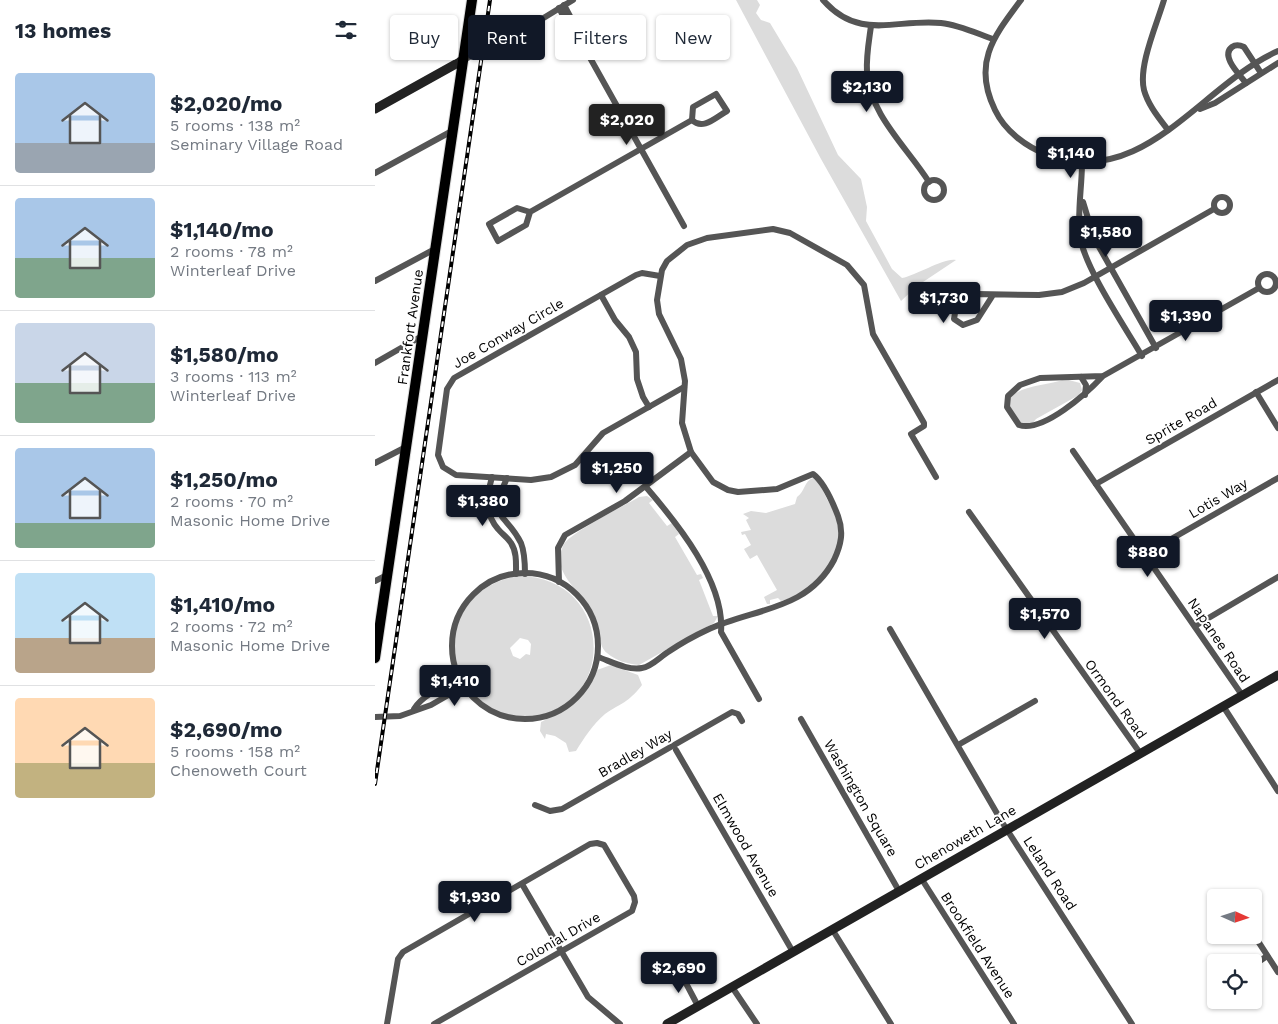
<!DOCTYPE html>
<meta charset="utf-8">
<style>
:root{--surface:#fff;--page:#f2f2f3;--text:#1f2937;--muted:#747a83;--line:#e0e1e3;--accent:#111827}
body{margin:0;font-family:"Work Sans",sans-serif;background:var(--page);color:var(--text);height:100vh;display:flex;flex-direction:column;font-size:19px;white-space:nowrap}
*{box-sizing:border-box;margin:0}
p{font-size:16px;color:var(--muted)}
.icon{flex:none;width:28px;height:28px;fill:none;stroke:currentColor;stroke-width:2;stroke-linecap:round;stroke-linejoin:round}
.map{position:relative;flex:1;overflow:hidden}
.details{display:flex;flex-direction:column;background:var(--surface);width:375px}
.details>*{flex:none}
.hud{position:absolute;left:15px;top:15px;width:475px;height:45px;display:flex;gap:10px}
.needle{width:32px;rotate:93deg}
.tools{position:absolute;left:832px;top:889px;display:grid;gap:10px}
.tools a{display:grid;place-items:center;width:55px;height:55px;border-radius:5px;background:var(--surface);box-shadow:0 1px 4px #0004;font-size:25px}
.price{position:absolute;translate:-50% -42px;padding:0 11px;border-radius:5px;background:var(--accent);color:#fff;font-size:16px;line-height:32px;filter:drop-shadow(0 1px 2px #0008)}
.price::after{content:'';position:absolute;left:50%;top:30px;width:15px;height:11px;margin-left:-8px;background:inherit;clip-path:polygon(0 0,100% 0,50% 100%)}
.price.on{background:#222;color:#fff}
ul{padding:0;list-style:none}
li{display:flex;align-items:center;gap:15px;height:125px;padding:0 15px}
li+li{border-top:1px solid var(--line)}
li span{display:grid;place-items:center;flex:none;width:140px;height:100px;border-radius:5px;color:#555}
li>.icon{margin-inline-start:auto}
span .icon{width:60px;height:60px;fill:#fffc;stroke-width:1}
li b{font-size:21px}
h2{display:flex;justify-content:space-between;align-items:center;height:60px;padding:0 15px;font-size:21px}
.pill{padding:0 18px;border-radius:5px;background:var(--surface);box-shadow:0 1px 4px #0004;font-size:18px;line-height:45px}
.pill.on{background:var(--accent);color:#fff}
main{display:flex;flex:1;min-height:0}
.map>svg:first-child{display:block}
.green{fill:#dcdcdc;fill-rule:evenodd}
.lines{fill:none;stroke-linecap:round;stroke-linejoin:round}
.primary-casing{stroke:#dbdbdb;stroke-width:12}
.minor{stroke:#555;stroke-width:6}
.secondary{stroke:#222;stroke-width:9}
.primary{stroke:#000;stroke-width:10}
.rail-casing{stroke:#000;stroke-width:4}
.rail{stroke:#fff;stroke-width:2;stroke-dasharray:5.5;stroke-linecap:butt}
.labels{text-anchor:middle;stroke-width:4;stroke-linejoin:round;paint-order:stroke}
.street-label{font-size:14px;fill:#000;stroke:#fff}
</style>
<main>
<section class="details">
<h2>13 homes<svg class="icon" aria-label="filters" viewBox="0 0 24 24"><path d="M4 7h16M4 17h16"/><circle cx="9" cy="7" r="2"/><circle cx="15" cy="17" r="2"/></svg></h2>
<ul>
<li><span style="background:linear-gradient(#a9c7e8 70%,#9aa5b1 0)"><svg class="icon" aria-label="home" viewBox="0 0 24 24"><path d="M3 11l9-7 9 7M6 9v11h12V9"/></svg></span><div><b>$2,020/mo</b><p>5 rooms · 138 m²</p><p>Seminary Village Road</p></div></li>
<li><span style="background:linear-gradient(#a9c7e8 60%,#7fa58c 0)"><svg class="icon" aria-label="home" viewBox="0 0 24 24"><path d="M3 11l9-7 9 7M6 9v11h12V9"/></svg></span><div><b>$1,140/mo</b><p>2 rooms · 78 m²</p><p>Winterleaf Drive</p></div></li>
<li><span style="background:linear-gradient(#c9d6e8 60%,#7fa58c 0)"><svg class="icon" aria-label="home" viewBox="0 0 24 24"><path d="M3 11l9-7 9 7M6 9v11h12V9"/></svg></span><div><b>$1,580/mo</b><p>3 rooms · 113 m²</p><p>Winterleaf Drive</p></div></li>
<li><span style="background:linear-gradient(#a9c7e8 75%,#7fa58c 0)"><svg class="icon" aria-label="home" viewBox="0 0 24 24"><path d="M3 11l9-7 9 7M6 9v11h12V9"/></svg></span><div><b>$1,250/mo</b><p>2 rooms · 70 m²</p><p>Masonic Home Drive</p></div></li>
<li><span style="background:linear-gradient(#bfe0f5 65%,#b9a48a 0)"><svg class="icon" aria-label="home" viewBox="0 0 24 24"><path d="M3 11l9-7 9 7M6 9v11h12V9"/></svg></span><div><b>$1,410/mo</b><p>2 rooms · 72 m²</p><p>Masonic Home Drive</p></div></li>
<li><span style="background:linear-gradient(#ffd9b3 65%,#c2b280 0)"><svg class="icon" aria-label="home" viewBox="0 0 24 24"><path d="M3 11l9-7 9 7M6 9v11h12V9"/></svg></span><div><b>$2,690/mo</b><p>5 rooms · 158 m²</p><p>Chenoweth Court</p></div></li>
</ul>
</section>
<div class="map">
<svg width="903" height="1024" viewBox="0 0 903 1024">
<rect width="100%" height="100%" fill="#fff"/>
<g class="green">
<path d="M 361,0 L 382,0 L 385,5 L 381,13 L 386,20 L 395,23 L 422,68 L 463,155 L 486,179 L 492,207 L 491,221 L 517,269 L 527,278 C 542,275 570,257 581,260 L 542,286 L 526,301 L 446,159 Z"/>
<path d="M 690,379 L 705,383 L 707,390 L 704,395 L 661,419 L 658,423 L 646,424 L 634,408 L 635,397 C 651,384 673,386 690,379 Z"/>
<path d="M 438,478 C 445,483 449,493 453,501 C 457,507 461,515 463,522 C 471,556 438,594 406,601 L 403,598 L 395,600 L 395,604 L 392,604 L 389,597 L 402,590 L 382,555 L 375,559 L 369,549 L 376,545 L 370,534 L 367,535 L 366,532 L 376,530 L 371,520 L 374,518 L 368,514 L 376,511 L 391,513 L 420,504 L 422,497 C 430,492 429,481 438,478 Z"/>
<path d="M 272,496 L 278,500 L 274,503 L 292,526 L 297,523 L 304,534 L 300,537 L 322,575 L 326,574 L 328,578 L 324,580 L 338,616 L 343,616 L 339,623 L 264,665 C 253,664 241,661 232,653 C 222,645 225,626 219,614 C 208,591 175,575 188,546 C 192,534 249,506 264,497 Z"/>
<path d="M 143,576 C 241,576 244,712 151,717 C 66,720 49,592 143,576 ZM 145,638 L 153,640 L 156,644 L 155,655 L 151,654 L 145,659 L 138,656 L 135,648 Z"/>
<path d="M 236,665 L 263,675 L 267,685 C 253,703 246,703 230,714 C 218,724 209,738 201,751 L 194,752 L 191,743 L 180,736 L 171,734 L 170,739 L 165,731 L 166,722 L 190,710 L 202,701 L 212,688 L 222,670 Z"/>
</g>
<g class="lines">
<g class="primary-casing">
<path id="primary" d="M 0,658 L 97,0"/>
</g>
<g class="minor">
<path d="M 448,0 C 485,42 522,18 566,23 C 584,25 601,33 618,39"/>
<path d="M 646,0 C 619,36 597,63 620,110 C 630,131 651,147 673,155 C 769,190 826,85 903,51"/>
<path d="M 789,0 C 782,24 763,66 769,90 C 773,105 784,118 793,130"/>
<path d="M 184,8 L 207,51 L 214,56 L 212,48 L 189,5"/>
<path d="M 496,26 C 494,41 491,56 492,72 C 495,115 531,146 554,182"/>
<path d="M 214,56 L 309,226"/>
<path d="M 88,60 L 144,33 L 198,0"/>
<path d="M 871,83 C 865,75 845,56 857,47 C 861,44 865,45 869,47 L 886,73"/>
<path d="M 341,94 L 352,111 C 341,117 328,131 317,120 L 318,107 Z"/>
<path d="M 825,109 L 840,103 L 903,63"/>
<path d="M 707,163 C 707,187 702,213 705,236 C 709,267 750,327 767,356"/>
<path d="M 0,173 L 77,131"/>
<circle cx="559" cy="190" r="10"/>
<circle cx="847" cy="205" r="8"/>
<path d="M 708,202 L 719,238 L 781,348"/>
<path d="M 155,212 L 142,208 L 114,224 L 123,241 L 151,225 L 155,212 L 317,120"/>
<circle cx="892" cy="283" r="9"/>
<path d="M 285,276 L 267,273 L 261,275 L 79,378 L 72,389 L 63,455 L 68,467 L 81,475 L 156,480 L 176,477 L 200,465 L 228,433 L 309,387"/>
<path d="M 0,281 L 60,249"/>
<path d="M 226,295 L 240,320 L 254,337 L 261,352 L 262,379 L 268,397 L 274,407"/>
<path d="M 618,295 L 602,320 L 588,325 L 579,319 L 581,307 L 595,296 L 602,294 L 664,295 L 687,292 L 709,283 L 839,209"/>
<path d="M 0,363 L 47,336"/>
<path d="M 728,376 C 712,393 668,433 644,425 L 632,407 L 633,396 L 645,385 L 665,378 L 728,376 L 884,288"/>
<path d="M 706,377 L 711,385 L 710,395"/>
<path d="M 881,392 L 903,428"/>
<path d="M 698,451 L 867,695"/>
<path d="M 0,463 L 31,447"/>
<path d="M 117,477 C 112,495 109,513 123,529 C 127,534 133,538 136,543 C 142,552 141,564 141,574"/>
<path d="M 132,478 C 112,521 131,512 146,543 C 150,553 150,564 150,574"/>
<path d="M 721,484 L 903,380"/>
<path d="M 271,487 C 302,523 350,582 346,632 L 384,699"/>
<path d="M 594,512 L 765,753"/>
<path d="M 770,554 L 903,478"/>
<circle cx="150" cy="646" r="73"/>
<path d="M 0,581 L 12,575"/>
<path d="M 184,582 L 183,548 L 190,535 L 250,501 L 316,452"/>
<path d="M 820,626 L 903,577"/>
<path d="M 515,629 L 627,822 L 757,1024"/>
<path d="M 223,657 C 235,661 253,671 267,668 C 276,667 285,657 293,652 C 305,644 319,636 332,630 C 379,608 432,611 459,560 C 466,545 469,532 463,516 C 458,503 449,482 438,474 L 402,489 L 363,492 L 353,490 L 338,482 L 316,452 L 307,423 L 310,381 L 306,359 L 284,314 L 282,300 L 287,270 L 292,261 L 312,245 L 332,238 L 398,229 L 415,233 L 472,265 L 489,285 L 498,334 L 549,423 L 549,426 L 536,434 L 561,477"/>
<path d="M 848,706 L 903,791"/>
<path d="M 39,709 C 48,694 70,686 85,678"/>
<path d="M 0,717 L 25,716 L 56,705 L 89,686"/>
<path d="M 426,719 L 524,891"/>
<path d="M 583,745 L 660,701"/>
<path d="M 301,750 L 418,952"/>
<path d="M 160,805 L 175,811 L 187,809 L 357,712 L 363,714 L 367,721"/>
<path d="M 546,878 L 639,1024"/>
<path d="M 147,884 L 213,997 L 245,1024"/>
<path d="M 457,929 L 516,1024"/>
<path d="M 879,935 L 903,972"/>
<circle cx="301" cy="966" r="5.5"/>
<path d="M 879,965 L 892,956"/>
<path d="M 304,970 L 323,1006"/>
<path d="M 357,987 L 382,1024"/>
<path d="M 840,990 L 841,989"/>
<path d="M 12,1024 L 23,959 L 28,952 L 215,844 L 222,843 L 229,845 L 259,896 L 260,902 L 257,911 L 59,1024"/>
</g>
<g class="secondary">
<path d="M 0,109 L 88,60"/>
<path d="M 292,1024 L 903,675"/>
</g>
<use href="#primary" class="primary"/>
<g class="rail-casing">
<path id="rail" d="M 0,784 L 115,0"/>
</g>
<use href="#rail" class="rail"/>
</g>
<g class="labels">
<g class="street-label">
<text transform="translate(35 327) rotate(-82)" y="5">Frankfort Avenue</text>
<text transform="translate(133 333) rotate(-30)" y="5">Joe Conway Circle</text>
<text transform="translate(806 421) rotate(-30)" y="5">Sprite Road</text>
<text transform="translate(843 498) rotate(-30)" y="5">Lotis Way</text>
<text transform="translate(844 640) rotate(56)" y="5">Napanee Road</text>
<text transform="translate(741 699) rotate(54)" y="5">Ormond Road</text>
<text transform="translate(260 753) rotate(-30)" y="5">Bradley Way</text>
<text transform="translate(486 798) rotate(60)" y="5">Washington Square</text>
<text transform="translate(590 837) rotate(-30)" y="5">Chenoweth Lane</text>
<text transform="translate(371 845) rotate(60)" y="5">Elmwood Avenue</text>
<text transform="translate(675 873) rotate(57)" y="5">Leland Road</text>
<text transform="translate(183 939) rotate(-30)" y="5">Colonial Drive</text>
<text transform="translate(603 945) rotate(57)" y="5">Brookfield Avenue</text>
</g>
</g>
</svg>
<div class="tools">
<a><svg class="needle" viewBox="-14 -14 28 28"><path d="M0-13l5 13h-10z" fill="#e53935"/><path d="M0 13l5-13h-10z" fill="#747a83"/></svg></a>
<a><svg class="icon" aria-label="locate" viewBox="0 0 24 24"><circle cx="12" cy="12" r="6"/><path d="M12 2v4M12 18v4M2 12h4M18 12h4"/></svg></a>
</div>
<b class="price" style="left:492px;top:113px">$2,130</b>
<b class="price on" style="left:252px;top:146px">$2,020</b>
<b class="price" style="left:696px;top:179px">$1,140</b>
<b class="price" style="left:731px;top:258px">$1,580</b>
<b class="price" style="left:569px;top:324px">$1,730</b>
<b class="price" style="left:811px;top:342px">$1,390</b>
<b class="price" style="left:242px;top:494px">$1,250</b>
<b class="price" style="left:108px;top:527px">$1,380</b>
<b class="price" style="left:773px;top:578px">$880</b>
<b class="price" style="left:670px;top:640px">$1,570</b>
<b class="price" style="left:80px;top:707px">$1,410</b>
<b class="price" style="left:100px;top:923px">$1,930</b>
<b class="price" style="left:304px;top:994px">$2,690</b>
<div class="hud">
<a class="pill">Buy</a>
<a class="pill on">Rent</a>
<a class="pill">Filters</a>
<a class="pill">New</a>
</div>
</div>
</main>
